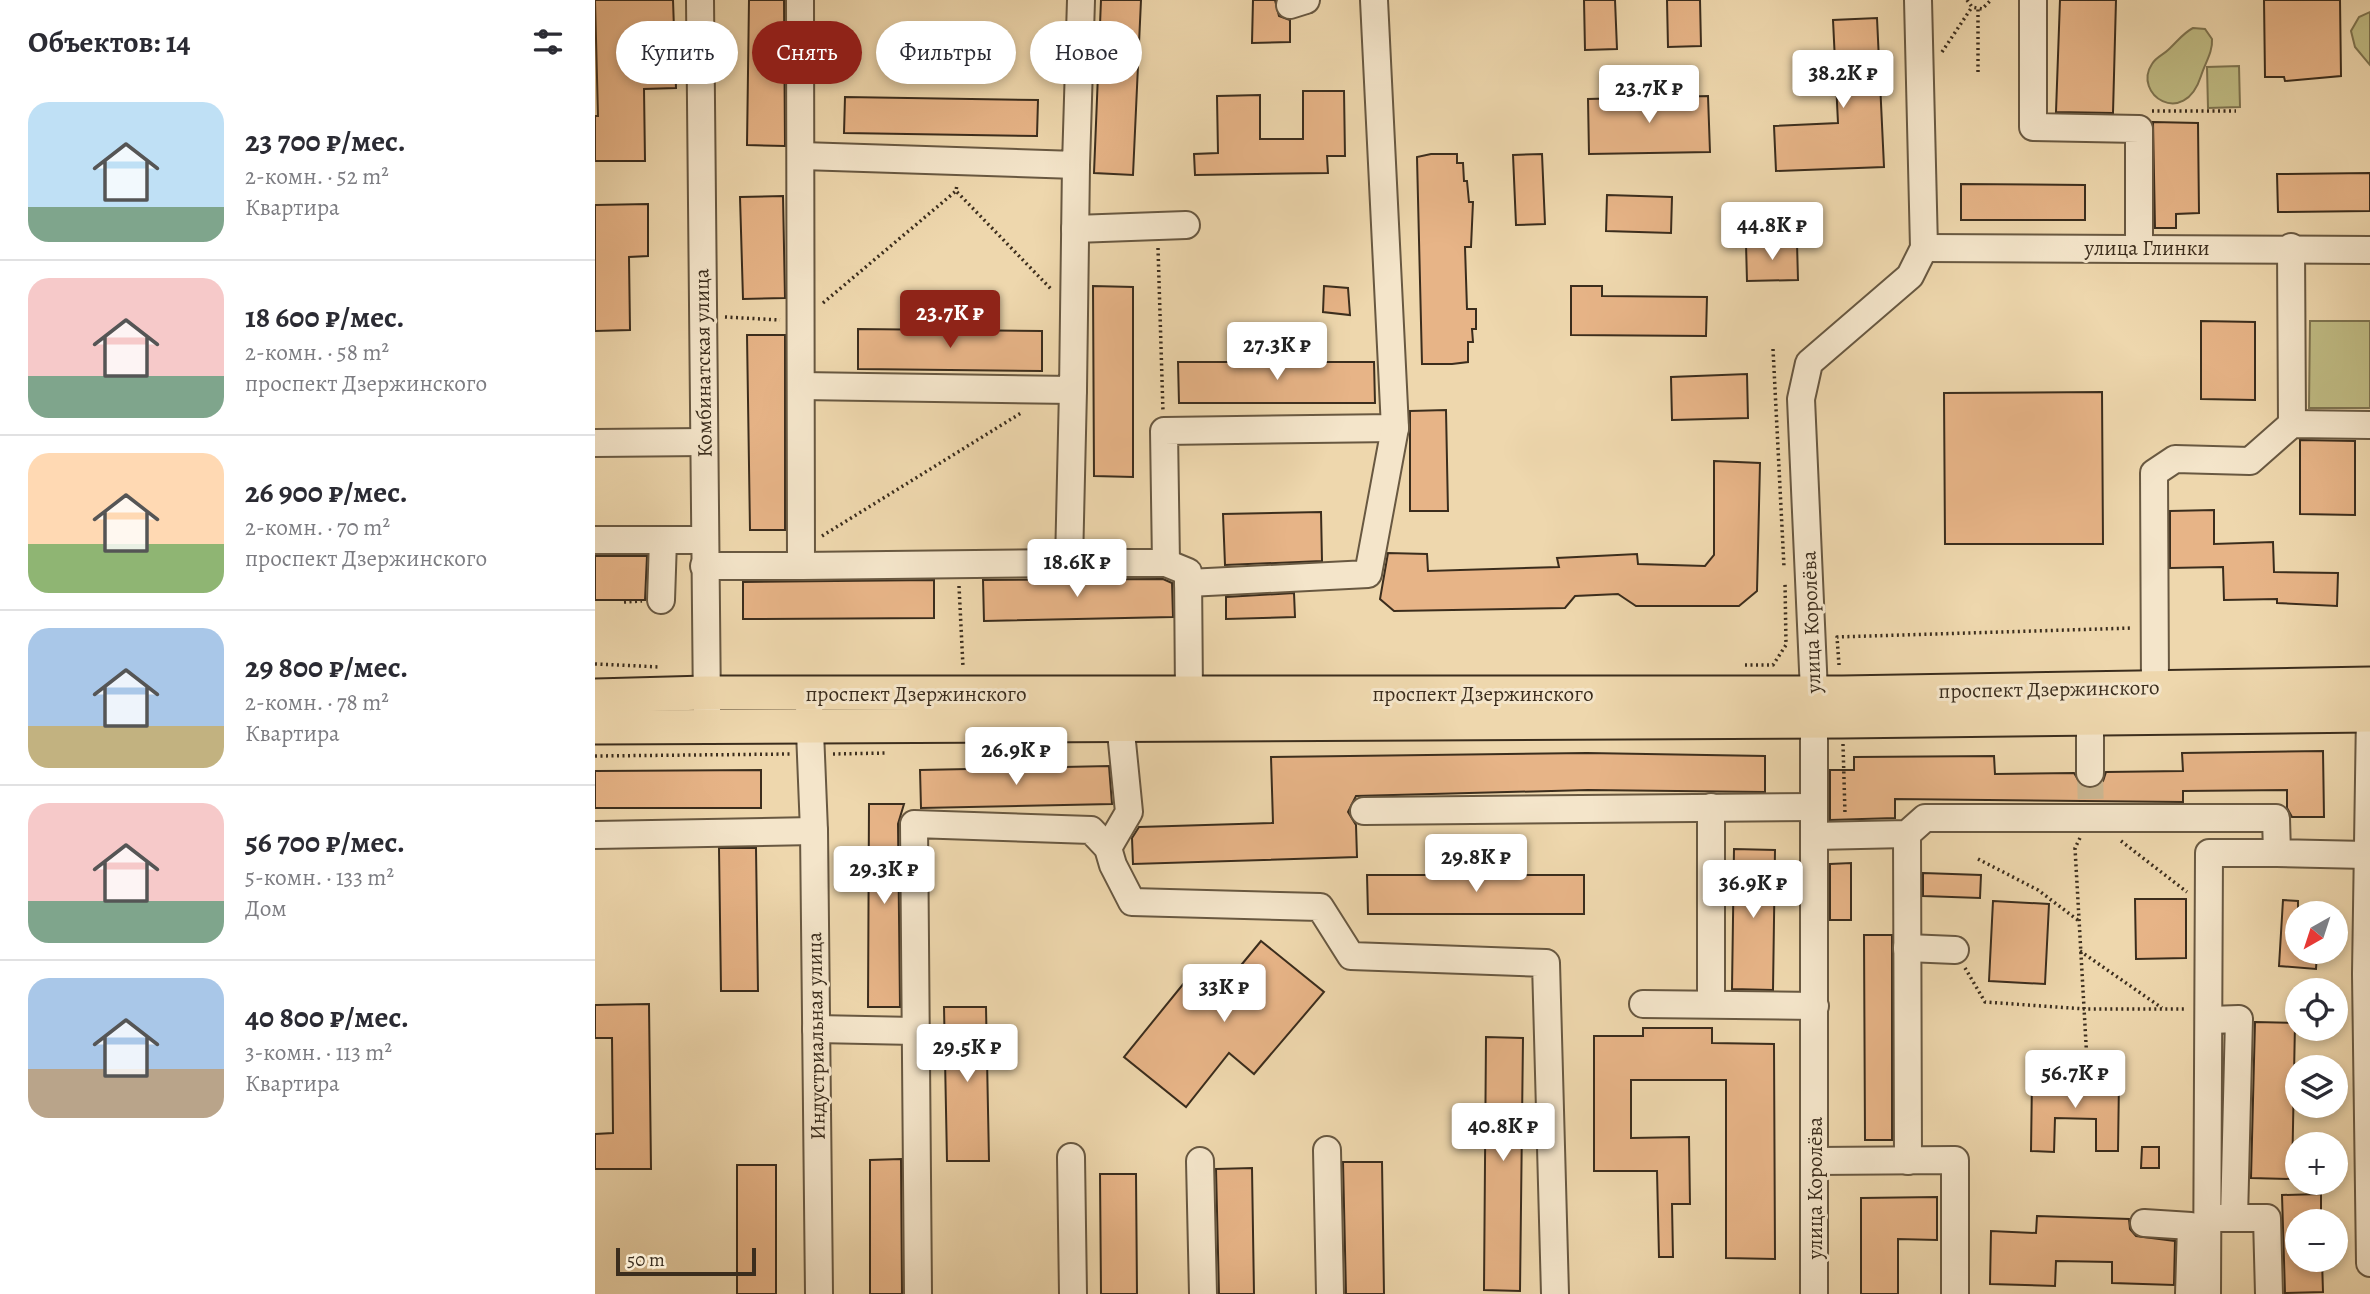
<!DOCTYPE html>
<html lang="ru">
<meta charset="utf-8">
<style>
:root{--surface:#fff;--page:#f2f2f3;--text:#2b2b33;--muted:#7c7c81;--line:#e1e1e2;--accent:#8f2418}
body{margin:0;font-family:Alegreya,serif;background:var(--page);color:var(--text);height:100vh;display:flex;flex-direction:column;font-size:26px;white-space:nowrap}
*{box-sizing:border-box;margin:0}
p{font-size:23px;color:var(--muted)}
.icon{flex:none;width:38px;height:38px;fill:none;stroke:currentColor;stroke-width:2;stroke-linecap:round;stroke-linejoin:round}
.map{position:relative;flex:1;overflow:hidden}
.sheet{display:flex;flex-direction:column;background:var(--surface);width:595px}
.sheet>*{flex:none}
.hud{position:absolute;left:21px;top:21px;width:665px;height:63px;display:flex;gap:14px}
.needle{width:46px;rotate:219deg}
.tools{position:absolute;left:1690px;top:901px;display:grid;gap:14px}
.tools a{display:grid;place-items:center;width:63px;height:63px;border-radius:50%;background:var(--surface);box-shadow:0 4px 10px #0003;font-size:35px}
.scale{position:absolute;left:21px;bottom:18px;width:140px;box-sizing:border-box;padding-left:7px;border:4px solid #3b2d1d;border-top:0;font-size:19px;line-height:24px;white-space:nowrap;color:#3b2d1d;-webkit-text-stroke:5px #f4e5ca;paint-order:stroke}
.price{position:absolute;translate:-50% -60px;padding:0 16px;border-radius:7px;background:#fff;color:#222;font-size:23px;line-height:46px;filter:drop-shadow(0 2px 4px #0008)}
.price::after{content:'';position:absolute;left:50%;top:42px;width:21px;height:16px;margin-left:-10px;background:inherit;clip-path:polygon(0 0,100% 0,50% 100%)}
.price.on{background:var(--accent);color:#fff}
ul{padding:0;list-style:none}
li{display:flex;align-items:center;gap:21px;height:175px;padding:0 28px}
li+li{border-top:2px solid var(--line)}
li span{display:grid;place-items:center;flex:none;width:196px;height:140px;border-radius:21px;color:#555}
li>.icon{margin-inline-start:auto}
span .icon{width:84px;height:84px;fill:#fffc;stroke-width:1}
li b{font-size:30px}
h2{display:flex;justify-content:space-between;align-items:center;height:84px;padding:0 28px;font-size:30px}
.tag{padding:0 24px;border-radius:32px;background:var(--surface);box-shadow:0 4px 10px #0003;font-size:24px;line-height:63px}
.tag.on{background:var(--accent);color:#fff}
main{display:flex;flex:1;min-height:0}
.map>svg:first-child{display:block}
.green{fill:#c0bc84;stroke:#7e7450;stroke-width:2}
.building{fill:#e7b487;stroke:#3b2d1d;stroke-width:2}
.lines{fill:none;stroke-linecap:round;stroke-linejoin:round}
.minor-tunnel{stroke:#cab590;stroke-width:26;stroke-dasharray:26 13;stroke-linecap:butt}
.minor-casing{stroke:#685841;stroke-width:30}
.major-casing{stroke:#3b2d1d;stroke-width:37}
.path{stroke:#3b2d1d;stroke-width:3.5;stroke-dasharray:2 3.5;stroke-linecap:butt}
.minor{stroke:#f4e5ca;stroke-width:26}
.major{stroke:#eed7ad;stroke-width:33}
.labels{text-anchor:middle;stroke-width:6;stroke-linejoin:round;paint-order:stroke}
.street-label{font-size:21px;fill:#3b2d1d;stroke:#f4e5ca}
</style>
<main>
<section class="sheet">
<h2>Объектов: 14<svg class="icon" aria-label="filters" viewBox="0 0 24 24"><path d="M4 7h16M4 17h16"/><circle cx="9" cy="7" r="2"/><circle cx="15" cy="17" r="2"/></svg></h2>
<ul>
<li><span style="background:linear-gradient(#bfe0f5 75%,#7fa58c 0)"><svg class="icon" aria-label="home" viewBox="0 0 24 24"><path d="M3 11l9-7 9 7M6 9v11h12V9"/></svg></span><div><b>23 700 ₽/мес.</b><p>2-комн. · 52 m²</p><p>Квартира</p></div></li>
<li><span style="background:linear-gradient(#f6c9c9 70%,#7fa58c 0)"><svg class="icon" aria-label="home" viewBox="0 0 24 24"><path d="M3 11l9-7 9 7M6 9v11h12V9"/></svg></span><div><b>18 600 ₽/мес.</b><p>2-комн. · 58 m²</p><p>проспект Дзержинского</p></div></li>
<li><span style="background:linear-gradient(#ffd9b3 65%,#8fb573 0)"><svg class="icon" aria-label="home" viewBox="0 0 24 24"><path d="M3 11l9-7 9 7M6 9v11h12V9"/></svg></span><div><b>26 900 ₽/мес.</b><p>2-комн. · 70 m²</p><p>проспект Дзержинского</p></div></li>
<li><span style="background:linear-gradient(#a9c7e8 70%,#c2b280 0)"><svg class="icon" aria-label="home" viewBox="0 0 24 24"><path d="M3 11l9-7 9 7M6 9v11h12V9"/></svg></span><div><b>29 800 ₽/мес.</b><p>2-комн. · 78 m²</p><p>Квартира</p></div></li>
<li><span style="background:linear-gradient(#f6c9c9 70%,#7fa58c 0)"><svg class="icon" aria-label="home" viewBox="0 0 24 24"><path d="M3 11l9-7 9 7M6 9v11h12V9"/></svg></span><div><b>56 700 ₽/мес.</b><p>5-комн. · 133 m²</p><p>Дом</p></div></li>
<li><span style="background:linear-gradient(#a9c7e8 65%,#b9a48a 0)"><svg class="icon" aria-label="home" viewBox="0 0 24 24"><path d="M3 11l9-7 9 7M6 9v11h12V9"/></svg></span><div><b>40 800 ₽/мес.</b><p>3-комн. · 113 m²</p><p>Квартира</p></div></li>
</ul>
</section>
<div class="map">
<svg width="1775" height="1294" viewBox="0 0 1775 1294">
<rect width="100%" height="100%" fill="#eed7ad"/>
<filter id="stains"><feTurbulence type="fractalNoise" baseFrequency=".00286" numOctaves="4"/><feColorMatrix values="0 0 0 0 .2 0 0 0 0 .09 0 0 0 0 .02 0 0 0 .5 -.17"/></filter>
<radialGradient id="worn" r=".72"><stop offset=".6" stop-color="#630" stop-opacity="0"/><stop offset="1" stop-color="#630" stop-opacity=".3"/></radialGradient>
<g class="green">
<path d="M 1775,12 L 1775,65 L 1760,47 L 1756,31 L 1764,17 Z"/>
<path d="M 1598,28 L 1610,29 L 1617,39 C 1618,52 1610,63 1606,76 C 1589,129 1537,94 1557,64 C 1561,57 1568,55 1573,50 C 1582,42 1588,33 1598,28 Z"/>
<path d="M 1644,66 L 1645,107 L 1613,108 L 1612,67 Z"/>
<path d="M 1715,321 L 1775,321 L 1775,408 L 1714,408 Z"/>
</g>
<g class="building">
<path d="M 0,0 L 78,0 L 81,88 L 49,89 L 50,161 L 0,161 L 0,116 L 3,116 Z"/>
<path d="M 154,0 L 189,0 L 190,146 L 152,145 Z"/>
<path d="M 506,0 L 546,0 L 538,175 L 499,173 Z"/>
<path d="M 658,0 L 680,0 L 684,16 L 695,20 L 695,42 L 657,43 Z"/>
<path d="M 989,0 L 1020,0 L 1022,49 L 990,50 Z"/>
<path d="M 1072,0 L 1105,0 L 1106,46 L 1073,47 Z"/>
<path d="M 1465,0 L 1521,0 L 1518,113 L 1461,112 Z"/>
<path d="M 1669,0 L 1745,0 L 1746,76 L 1690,81 L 1689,77 L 1670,77 Z"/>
<path d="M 1282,18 L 1289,167 L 1181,171 L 1179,126 L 1243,123 L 1238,20 Z"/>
<path d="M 708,91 L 749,91 L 750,156 L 732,156 L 733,173 L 600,175 L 599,154 L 623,153 L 622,96 L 665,95 L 665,139 L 708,139 Z"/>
<path d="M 1113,96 L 1115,152 L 994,154 L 993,99 Z"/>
<path d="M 250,97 L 443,100 L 442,136 L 249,133 Z"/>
<path d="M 1558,122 L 1603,123 L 1604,213 L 1581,214 L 1581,228 L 1560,228 Z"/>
<path d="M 836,154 L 862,154 L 862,163 L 868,163 L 869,181 L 872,181 L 874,202 L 878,202 L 876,247 L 870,247 L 872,309 L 881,309 L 881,329 L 877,329 L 878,342 L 873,342 L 873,362 L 857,364 L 827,364 L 822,157 Z"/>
<path d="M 947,154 L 950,224 L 921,225 L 918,155 Z"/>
<path d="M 1775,173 L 1775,211 L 1683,212 L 1682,174 Z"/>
<path d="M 1366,184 L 1490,185 L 1490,220 L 1366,220 Z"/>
<path d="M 1012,195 L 1077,197 L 1076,233 L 1011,231 Z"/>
<path d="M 188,196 L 190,298 L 148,299 L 145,197 Z"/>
<path d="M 53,204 L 53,256 L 34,257 L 35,330 L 0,331 L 0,205 Z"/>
<path d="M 1202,243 L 1203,280 L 1152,281 L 1151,244 Z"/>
<path d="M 498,286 L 538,287 L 538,477 L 499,476 Z"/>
<path d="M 729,286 L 753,288 L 755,315 L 728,312 Z"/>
<path d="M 976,286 L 1007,286 L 1007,296 L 1112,297 L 1111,336 L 976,335 Z"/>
<path d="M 1606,321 L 1660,322 L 1660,400 L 1606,399 Z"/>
<path d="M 263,329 L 447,331 L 447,371 L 263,369 Z"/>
<path d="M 152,335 L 190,335 L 190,530 L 155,530 Z"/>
<path d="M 583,362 L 779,362 L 780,403 L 584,403 Z"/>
<path d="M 1152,374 L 1153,418 L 1077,420 L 1076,377 Z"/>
<path d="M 1507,392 L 1508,544 L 1350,544 L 1349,393 Z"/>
<path d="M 851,410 L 853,511 L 815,511 L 815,411 Z"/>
<path d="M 1705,440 L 1760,441 L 1760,515 L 1705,514 Z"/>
<path d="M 1119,461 L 1165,463 L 1162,591 L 1144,606 L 1041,606 L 1023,594 L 980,596 L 970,608 L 799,611 L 785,599 L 793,553 L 832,554 L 833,571 L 964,567 L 962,558 L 1042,554 L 1043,564 L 1110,566 L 1119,555 Z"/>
<path d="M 1619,510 L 1619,544 L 1678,542 L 1679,572 L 1743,573 L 1742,606 L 1682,603 L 1682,599 L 1629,600 L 1628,567 L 1575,568 L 1575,511 Z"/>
<path d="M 726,512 L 727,561 L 630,565 L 628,514 Z"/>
<path d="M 0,556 L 52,556 L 50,600 L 0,600 Z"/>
<path d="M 568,579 L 577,583 L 578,617 L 389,621 L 388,580 Z"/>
<path d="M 339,580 L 339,618 L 148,619 L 148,582 Z"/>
<path d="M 699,593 L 700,617 L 631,619 L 631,597 Z"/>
<path d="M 1728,751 L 1729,817 L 1697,817 L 1692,808 L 1692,790 L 1588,791 L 1588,802 L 1300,799 L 1300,818 L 1235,820 L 1235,770 L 1259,770 L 1259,757 L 1399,756 L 1400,774 L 1479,773 L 1487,786 L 1496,789 L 1508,781 L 1511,772 L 1588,771 L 1587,753 Z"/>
<path d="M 992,753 L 1170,756 L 1170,792 L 993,790 L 761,796 L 753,812 L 761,825 L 762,857 L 538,864 L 537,838 L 544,827 L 678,823 L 676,757 Z"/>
<path d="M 514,766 L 517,804 L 326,808 L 325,770 Z"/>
<path d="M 166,770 L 166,808 L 0,808 L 0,771 Z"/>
<path d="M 274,804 L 309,804 L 303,824 L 305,1007 L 273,1007 Z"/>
<path d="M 124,848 L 161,848 L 163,991 L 126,991 Z"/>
<path d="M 1139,849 L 1180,850 L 1178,990 L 1137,989 Z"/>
<path d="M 1256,863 L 1256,920 L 1235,920 L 1235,864 Z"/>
<path d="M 1328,873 L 1386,875 L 1385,898 L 1328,896 Z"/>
<path d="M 772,875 L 989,875 L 989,914 L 773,914 Z"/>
<path d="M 1540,899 L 1591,899 L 1591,958 L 1541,959 Z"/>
<path d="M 1688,900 L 1703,901 L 1703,952 L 1722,952 L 1721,969 L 1684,966 Z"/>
<path d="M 1398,901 L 1454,904 L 1450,984 L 1394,981 Z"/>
<path d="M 1269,935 L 1297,935 L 1297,1140 L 1270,1140 Z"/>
<path d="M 666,941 L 729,992 L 659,1074 L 634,1053 L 591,1107 L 529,1057 L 598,972 L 624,992 Z"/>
<path d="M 54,1004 L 56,1169 L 0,1169 L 0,1134 L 18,1133 L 17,1038 L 0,1038 L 0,1005 Z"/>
<path d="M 349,1007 L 391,1007 L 394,1161 L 352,1161 Z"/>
<path d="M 1660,1022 L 1700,1023 L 1697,1179 L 1656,1178 Z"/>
<path d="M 1048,1028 L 1117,1028 L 1117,1043 L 1179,1044 L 1180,1259 L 1131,1258 L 1131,1080 L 1036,1080 L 1036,1138 L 1094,1137 L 1095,1204 L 1077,1204 L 1078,1257 L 1064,1257 L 1062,1171 L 999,1171 L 999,1036 L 1048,1036 Z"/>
<path d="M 891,1037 L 928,1038 L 925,1291 L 889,1290 Z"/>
<path d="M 1437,1078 L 1524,1080 L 1523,1151 L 1501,1151 L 1501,1119 L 1460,1118 L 1459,1152 L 1436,1151 Z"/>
<path d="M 1547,1147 L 1564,1147 L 1564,1168 L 1546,1168 Z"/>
<path d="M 306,1159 L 307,1294 L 275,1294 L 275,1160 Z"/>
<path d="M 748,1162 L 787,1162 L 789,1294 L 751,1294 Z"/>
<rect x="142" y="1165" width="39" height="129"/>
<path d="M 657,1168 L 659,1294 L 624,1294 L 621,1169 Z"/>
<path d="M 505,1174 L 541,1174 L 542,1294 L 506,1294 Z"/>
<path d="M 1726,1194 L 1726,1222 L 1703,1222 L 1703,1260 L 1727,1260 L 1728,1292 L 1690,1293 L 1687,1195 Z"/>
<path d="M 1342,1197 L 1342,1240 L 1303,1239 L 1303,1294 L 1266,1294 L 1266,1198 Z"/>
<path d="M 1442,1216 L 1534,1219 L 1535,1229 L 1541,1236 L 1580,1241 L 1579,1285 L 1517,1283 L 1517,1262 L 1461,1261 L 1460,1286 L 1395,1284 L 1396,1231 L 1441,1233 Z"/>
</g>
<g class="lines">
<path class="minor-tunnel" d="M 1495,773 L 1496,813"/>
<g class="minor-casing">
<g id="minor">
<path d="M 105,0 L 112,710"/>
<path d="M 1438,0 L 1438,127 L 1544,129 L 1544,248"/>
<path d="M 695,5 L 711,0"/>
<path d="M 207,156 L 481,165 L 486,0"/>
<path d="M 480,229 L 591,225"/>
<path d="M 1696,247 L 1697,424"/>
<path d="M 1329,248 L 1775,250"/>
<path d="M 206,386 L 478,390 L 481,165"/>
<path d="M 0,443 L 109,442"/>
<path d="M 0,540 L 109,540"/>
<path d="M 474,563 L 571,563 L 593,572 L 594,695"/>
<path d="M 571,563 L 569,431 L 800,428 L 779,0"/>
<path d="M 109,566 L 206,566 L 205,0"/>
<path d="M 206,566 L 474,563 L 478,390"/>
<path d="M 593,583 L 773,574 L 800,428"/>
<path d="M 66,600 L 68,540"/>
<path d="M 1560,687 L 1559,473 L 1580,459 L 1655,461 L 1697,424 L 1775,425"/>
<path d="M 214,706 L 219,831 L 224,1294"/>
<path d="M 1775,715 L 1771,974 L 1775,1263"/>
<path d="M 1495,718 L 1495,773"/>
<path d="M 769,811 L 1219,807"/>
<path d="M 1312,834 L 1313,1161"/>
<path d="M 0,835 L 219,831"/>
<path d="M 1219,836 L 1312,834 L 1330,818 L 1681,818 L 1682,853 L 1771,855"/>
<path d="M 513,848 L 534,812 L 525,722"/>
<path d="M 1312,948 L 1360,950"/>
<path d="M 1048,1004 L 1220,1006"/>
<path d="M 1116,1004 L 1116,807"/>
<path d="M 1615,1020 L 1644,1019 L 1639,1218"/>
<path d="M 221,1029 L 320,1031"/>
<path d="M 732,1150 L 735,1294"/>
<path d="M 476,1157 L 478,1294"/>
<path d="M 605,1161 L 608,1294"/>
<path d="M 1220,1161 L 1360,1160 L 1360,1294"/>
<path d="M 1624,1218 L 1672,1218 L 1674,1294"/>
<path d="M 1549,1223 L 1596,1226 L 1594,1294"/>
<path d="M 323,1294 L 319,824 L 496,830 L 513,848 L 518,865 L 537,902 L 725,907 L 756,956 L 951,963 L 960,1294"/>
<path d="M 1219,1294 L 1219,692 L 1206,399 L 1214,363 L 1315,276 L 1329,248 L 1323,0"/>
<path d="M 1612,1294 L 1614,853 L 1682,853"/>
</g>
</g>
<g class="major-casing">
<g id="major">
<path d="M 0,696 L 111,693 L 1247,693 L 1775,684"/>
<path d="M 0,727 L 1247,721 L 1775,715"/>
</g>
</g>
<g class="path">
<path d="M 1372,0 L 1377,7 L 1387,9 L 1396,0"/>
<path d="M 1347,52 L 1377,7"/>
<path d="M 1383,72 L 1383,9"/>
<path d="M 1557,111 L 1641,111"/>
<path d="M 362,192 L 456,289"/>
<path d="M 563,248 L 568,412"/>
<path d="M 228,303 L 361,191 L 362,184"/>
<path d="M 130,317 L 185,320"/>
<path d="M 1178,349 L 1189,567"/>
<path d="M 227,536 L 426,413"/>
<path d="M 364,586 L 368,667"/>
<path d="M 29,602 L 47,601"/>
<path d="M 0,664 L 65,667"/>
<path d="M 1150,665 L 1178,665 L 1191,645 L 1190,582"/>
<path d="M 1244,665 L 1242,637 L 1538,628"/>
<path d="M 1248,744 L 1250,814"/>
<path d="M 238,754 L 293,753"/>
<path d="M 0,756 L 195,754"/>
<path d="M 1485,838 L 1480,848 L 1493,1079"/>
<path d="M 1526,841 L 1592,892"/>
<path d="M 1383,859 L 1443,890 L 1484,921"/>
<path d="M 1485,951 L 1567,1008"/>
<path d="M 1370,968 L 1390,1002 L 1490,1009 L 1592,1009"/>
</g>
<use href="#minor" class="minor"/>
<use href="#major" class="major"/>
</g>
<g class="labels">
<g class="street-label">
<text x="1552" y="255">улица Глинки</text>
<text transform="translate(108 363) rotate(-91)" y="7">Комбинатская улица</text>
<text transform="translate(1216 622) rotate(-92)" y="7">улица Королёва</text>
<text transform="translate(1454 689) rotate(-1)" y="7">проспект Дзержинского</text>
<text x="321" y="701">проспект Дзержинского</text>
<text x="888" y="701">проспект Дзержинского</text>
<text transform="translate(221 1036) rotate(-91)" y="7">Индустриальная улица</text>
<text transform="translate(1220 1188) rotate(-90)" y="7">улица Королёва</text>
</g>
</g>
<rect width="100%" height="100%" filter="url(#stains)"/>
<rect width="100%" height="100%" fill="url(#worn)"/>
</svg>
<div class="tools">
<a><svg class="needle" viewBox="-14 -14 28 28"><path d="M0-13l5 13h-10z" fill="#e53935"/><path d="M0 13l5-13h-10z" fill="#7c7c81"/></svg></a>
<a><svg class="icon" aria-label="locate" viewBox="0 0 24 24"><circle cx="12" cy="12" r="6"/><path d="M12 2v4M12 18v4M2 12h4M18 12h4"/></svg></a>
<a><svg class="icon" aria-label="layers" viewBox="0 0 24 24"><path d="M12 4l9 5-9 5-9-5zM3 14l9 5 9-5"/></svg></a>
<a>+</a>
<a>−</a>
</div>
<div class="scale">50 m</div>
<b class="price" style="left:1248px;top:110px">38.2K ₽</b>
<b class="price" style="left:1054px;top:125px">23.7K ₽</b>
<b class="price" style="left:1177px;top:262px">44.8K ₽</b>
<b class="price on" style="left:355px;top:350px">23.7K ₽</b>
<b class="price" style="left:682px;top:382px">27.3K ₽</b>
<b class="price" style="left:482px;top:599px">18.6K ₽</b>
<b class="price" style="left:421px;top:787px">26.9K ₽</b>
<b class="price" style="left:881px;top:894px">29.8K ₽</b>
<b class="price" style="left:289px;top:906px">29.3K ₽</b>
<b class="price" style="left:1158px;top:920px">36.9K ₽</b>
<b class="price" style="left:629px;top:1024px">33K ₽</b>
<b class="price" style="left:372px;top:1084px">29.5K ₽</b>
<b class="price" style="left:1480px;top:1110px">56.7K ₽</b>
<b class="price" style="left:908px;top:1163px">40.8K ₽</b>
<div class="hud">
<a class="tag">Купить</a>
<a class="tag on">Снять</a>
<a class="tag">Фильтры</a>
<a class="tag">Новое</a>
</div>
</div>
</main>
